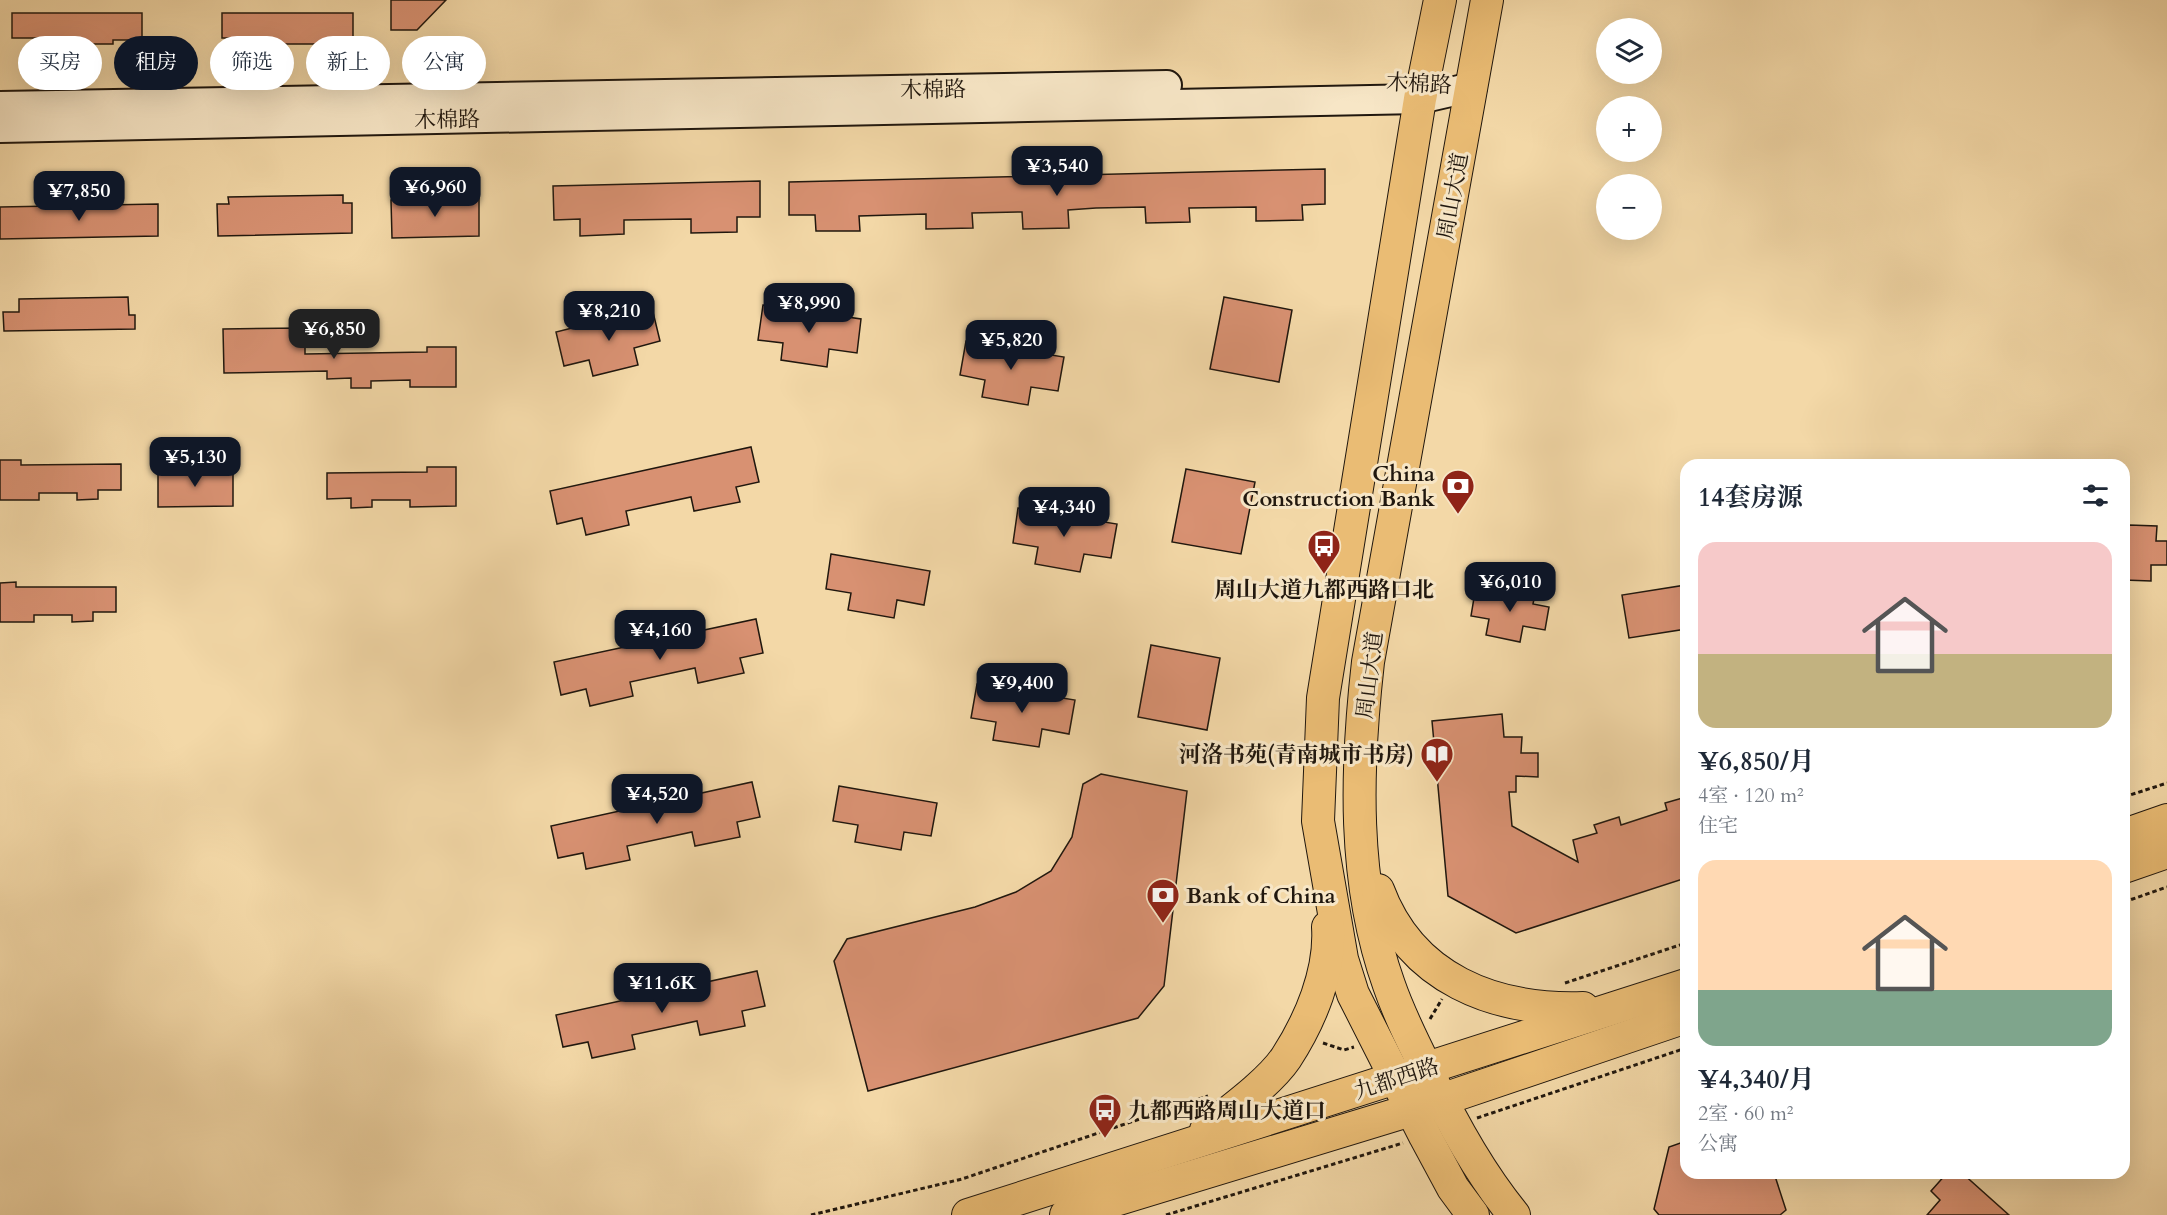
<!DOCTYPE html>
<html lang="zh">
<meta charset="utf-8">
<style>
:root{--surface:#fff;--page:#f2f2f3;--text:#1f2937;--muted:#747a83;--accent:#111827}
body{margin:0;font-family:Cardo,"Noto Serif SC",serif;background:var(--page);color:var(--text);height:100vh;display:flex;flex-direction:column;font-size:22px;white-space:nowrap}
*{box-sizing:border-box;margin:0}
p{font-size:20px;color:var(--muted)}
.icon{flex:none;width:33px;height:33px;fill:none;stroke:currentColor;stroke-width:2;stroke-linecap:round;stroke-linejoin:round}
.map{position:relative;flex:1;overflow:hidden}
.panel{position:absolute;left:1680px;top:459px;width:450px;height:720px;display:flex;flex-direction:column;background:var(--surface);border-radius:18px;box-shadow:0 6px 24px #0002}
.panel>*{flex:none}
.hud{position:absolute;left:18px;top:36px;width:570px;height:54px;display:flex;gap:12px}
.fabs{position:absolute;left:1596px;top:18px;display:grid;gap:12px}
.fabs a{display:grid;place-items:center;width:66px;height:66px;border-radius:50%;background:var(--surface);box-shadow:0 6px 24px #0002;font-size:30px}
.price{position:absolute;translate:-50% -51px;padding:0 14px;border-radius:12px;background:var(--accent);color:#fff;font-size:20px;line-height:39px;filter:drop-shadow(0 2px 3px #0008)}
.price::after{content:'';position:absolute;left:50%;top:36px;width:18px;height:14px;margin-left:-9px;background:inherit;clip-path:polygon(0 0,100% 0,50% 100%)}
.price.active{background:#222;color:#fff}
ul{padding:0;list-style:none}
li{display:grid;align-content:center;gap:12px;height:318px;padding:0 18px}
li span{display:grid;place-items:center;height:186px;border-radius:18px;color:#555}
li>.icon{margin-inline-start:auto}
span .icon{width:108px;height:108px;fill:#fffc;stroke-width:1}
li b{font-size:26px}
h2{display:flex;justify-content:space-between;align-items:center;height:72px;padding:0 18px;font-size:26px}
.chip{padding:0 21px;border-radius:27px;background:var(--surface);box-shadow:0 6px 24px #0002;font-size:21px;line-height:54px}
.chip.active{background:var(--accent);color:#fff}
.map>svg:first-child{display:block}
.building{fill:#d89172;stroke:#20170e;stroke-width:1.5}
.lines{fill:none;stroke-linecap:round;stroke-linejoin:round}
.secondary-casing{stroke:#20170e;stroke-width:32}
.primary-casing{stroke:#20170e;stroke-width:34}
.path{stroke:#20170e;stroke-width:3;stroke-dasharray:4.5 3;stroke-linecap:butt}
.secondary{stroke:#f7e6c6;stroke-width:28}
.primary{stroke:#eabc74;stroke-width:32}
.labels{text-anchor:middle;stroke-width:6;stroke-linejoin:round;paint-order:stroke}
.street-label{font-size:22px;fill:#20170e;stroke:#f7e6c6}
.poi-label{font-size:22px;font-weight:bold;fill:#20170e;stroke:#f7e6c6;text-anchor:end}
</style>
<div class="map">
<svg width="2167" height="1215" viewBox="0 0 2167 1215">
<rect width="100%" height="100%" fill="#f3d8a7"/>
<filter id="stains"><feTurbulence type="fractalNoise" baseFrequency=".00333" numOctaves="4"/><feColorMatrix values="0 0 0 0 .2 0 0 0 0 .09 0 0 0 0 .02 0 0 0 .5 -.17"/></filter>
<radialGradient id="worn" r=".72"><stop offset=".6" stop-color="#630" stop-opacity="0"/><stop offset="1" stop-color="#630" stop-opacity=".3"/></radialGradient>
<g class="building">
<path d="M 391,0 L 446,0 L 417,30 L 391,30 Z"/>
<path d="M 12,13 L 142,13 L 142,40 L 113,40 L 113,44 L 38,44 L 38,38 L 12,38 Z"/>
<path d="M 222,13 L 353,13 L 353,40 L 324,40 L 324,44 L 249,44 L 249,38 L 222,38 Z"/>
<path d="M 1325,169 L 1325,204 L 1302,205 L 1303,220 L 1256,221 L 1256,207 L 1189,208 L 1190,222 L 1146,223 L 1145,207 L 1096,208 L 1068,210 L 1069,228 L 1023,229 L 1022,212 L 972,213 L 973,228 L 926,229 L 926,214 L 859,216 L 860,231 L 816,231 L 815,215 L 789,215 L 789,182 Z"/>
<path d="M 760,181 L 760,217 L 737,217 L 737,232 L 691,233 L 691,219 L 624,220 L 624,234 L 580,236 L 580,219 L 554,220 L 553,186 Z"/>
<path d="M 343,195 L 343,203 L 352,203 L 352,233 L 218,236 L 217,204 L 229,204 L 228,197 Z"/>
<path d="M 479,198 L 479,236 L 392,238 L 391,200 Z"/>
<path d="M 158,204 L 158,236 L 0,239 L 0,207 Z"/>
<path d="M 128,297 L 129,315 L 135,315 L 135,329 L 4,331 L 3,312 L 19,312 L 19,299 Z"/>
<path d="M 1224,297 L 1292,310 L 1279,382 L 1210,369 Z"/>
<path d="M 763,305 L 861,319 L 857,353 L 829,349 L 827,367 L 781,360 L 783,343 L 758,340 Z"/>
<path d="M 652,308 L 660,341 L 634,348 L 638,365 L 593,376 L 589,360 L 564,366 L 556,332 Z"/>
<path d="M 305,328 L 305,354 L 427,352 L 427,347 L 456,347 L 456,387 L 410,387 L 410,380 L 371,381 L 371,388 L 351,388 L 351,378 L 327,379 L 327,371 L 224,373 L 223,329 Z"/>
<path d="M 966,341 L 1064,357 L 1058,391 L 1031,387 L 1028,405 L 982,397 L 985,380 L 960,375 Z"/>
<path d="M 751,447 L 759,482 L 736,487 L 740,502 L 694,511 L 691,497 L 626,511 L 629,525 L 586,535 L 582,518 L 557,524 L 550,491 Z"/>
<path d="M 0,460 L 21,460 L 21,465 L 121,464 L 121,490 L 98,490 L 98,499 L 77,500 L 77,493 L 39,493 L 39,500 L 0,500 Z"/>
<path d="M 427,467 L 456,467 L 456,506 L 410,507 L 410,500 L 372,500 L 372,507 L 351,508 L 351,498 L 327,499 L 327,473 L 427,472 Z"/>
<path d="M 233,468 L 233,506 L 158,507 L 158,469 Z"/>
<path d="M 1186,469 L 1255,482 L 1241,554 L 1172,542 Z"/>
<path d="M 1018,508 L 1117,524 L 1111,558 L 1084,554 L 1080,572 L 1035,564 L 1038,547 L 1013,543 Z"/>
<path d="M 2129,525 L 2157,526 L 2156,541 L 2167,541 L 2167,565 L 2151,565 L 2151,581 L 2124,580 L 2124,540 L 2129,540 Z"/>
<path d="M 831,554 L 930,571 L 924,605 L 897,600 L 894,618 L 848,610 L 851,593 L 826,589 Z"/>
<path d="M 16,582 L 16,587 L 116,587 L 116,612 L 93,612 L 93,621 L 72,622 L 72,615 L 34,615 L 34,622 L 0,622 L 0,583 Z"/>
<path d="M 1509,584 L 1536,589 L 1533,604 L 1549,607 L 1545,630 L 1523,626 L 1520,642 L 1486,635 L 1489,619 L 1471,616 L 1475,592 L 1506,598 Z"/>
<path d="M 1686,585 L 1686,629 L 1629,638 L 1622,595 Z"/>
<path d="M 756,619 L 763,653 L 740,658 L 744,673 L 698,683 L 695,668 L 630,682 L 633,696 L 590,706 L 586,689 L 561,695 L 554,662 Z"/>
<path d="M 1151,645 L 1220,658 L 1207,730 L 1138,717 Z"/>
<path d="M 977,684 L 1075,700 L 1069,734 L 1042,729 L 1039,747 L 993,740 L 996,722 L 971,718 Z"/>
<path d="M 1502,714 L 1504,737 L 1522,737 L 1521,753 L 1538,753 L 1538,777 L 1516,776 L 1516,792 L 1509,792 L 1512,826 L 1578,862 L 1573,840 L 1597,833 L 1594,825 L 1619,817 L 1621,825 L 1667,810 L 1665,803 L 1686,797 L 1686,878 L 1516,933 L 1448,896 L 1432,721 Z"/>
<path d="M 1101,774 L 1187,791 L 1164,986 L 1138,1018 L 868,1091 L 834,961 L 847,939 L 975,907 L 1016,892 L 1051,871 L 1072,837 L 1083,784 Z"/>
<path d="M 752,782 L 760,817 L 737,822 L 740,837 L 695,846 L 692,832 L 627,846 L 630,860 L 586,869 L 583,853 L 558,858 L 551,826 Z"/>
<path d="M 839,786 L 937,803 L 931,836 L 904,832 L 901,850 L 855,842 L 858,825 L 833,821 Z"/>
<path d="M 757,971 L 765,1006 L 742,1011 L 745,1026 L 700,1035 L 697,1021 L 632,1035 L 635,1049 L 592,1058 L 588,1042 L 563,1047 L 556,1015 Z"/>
<path d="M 1686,1141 L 1686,1173 L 1774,1173 L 1786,1210 L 1780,1215 L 1659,1215 L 1654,1209 L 1669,1147 Z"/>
<path d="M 1947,1173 L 1962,1173 L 2009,1215 L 1927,1215 L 1940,1200 L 1931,1191 Z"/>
</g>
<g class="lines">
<g class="secondary-casing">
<g id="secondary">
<path d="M 0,106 L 1167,85"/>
<path d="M 0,128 L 1420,99 L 1472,87"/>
</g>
</g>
<g class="primary-casing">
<g id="primary">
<path d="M 1440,0 L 1420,99 L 1323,698 L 1318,821 L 1342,959 L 1353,994 L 1425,1136 L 1453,1188 L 1473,1215"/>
<path d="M 1487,0 L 1368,662 C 1356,768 1352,882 1389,985 C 1400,1017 1415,1046 1430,1076 C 1453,1125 1479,1172 1514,1215"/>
<path d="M 2124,835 L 2167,820"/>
<path d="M 2124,867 L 2167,852"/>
<path d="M 1378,890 C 1411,979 1494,1011 1583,1008"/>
<path d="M 1206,1130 C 1230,1111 1269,1083 1286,1058 C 1310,1021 1331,972 1328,927"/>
<path d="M 968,1215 L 1686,985"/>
<path d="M 1066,1215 L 1411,1110 L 1686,1017"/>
</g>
</g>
<g class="path">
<path d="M 2124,797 L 2167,783"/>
<path d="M 2124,902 L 2167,887"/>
<path d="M 1565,983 L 1686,943"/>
<path d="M 1430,1019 L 1442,999"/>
<path d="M 1323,1043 L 1344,1050 L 1354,1047"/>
<path d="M 1477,1118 L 1686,1048"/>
<path d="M 811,1215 L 962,1179 L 1208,1096"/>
<path d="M 1166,1215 L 1403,1143"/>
</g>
<use href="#secondary" class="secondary"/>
<use href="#primary" class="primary"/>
</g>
<defs>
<g id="bank-pin" transform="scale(1.725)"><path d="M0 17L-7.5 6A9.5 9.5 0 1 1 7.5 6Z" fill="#8f2418" stroke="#f7e6c6"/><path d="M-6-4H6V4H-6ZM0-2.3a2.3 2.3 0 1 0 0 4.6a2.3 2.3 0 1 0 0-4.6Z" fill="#fff"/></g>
<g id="bus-pin" transform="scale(1.725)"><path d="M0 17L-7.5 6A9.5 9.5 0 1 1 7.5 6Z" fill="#8f2418" stroke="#f7e6c6"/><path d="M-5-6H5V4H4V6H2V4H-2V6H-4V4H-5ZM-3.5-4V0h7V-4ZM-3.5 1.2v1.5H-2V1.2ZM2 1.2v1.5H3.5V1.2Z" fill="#fff"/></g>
<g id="library-pin" transform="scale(1.725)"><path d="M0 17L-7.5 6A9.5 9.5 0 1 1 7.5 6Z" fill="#8f2418" stroke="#f7e6c6"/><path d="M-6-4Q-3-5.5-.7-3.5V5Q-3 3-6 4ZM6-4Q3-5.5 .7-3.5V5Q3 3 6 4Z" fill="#fff"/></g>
</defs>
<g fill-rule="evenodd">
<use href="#bank-pin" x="1458" y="486"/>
<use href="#bus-pin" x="1324" y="546"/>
<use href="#library-pin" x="1437" y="754"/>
<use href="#bank-pin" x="1163" y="895"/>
<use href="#bus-pin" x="1105" y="1110"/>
</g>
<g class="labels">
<g class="street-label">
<text transform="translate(1419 83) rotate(3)" y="8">木棉路</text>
<text transform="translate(933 89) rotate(-1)" y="8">木棉路</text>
<text transform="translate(447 119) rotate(-1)" y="8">木棉路</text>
<text transform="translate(1452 196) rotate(-80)" y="8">周山大道</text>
<text transform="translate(1369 675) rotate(-83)" y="8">周山大道</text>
<text transform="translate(1396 1078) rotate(-18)" y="8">九都西路</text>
</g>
<g class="poi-label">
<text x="1435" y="481">China<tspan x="1435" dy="25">Construction Bank</tspan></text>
<text x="1324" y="597" text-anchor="middle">周山大道九都西路口北</text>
<text x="1414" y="762">河洛书苑(青南城市书房)</text>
<text x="1186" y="903" text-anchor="start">Bank of China</text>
<text x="1128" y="1118" text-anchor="start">九都西路周山大道口</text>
</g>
</g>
<rect width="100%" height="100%" filter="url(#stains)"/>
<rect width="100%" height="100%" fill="url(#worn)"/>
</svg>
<div class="fabs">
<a><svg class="icon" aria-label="layers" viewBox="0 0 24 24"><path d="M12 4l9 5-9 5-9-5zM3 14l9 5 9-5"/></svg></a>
<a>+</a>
<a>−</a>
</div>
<b class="price" style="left:1057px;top:197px">¥3,540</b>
<b class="price" style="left:435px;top:218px">¥6,960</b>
<b class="price" style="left:79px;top:222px">¥7,850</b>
<b class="price" style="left:809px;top:334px">¥8,990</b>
<b class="price" style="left:609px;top:342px">¥8,210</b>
<b class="price active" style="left:334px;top:360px">¥6,850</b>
<b class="price" style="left:1011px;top:371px">¥5,820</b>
<b class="price" style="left:195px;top:488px">¥5,130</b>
<b class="price" style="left:1064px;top:538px">¥4,340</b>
<b class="price" style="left:1510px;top:613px">¥6,010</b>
<b class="price" style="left:660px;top:661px">¥4,160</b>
<b class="price" style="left:1022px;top:714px">¥9,400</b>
<b class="price" style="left:657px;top:825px">¥4,520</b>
<b class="price" style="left:662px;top:1014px">¥11.6K</b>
<div class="hud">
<a class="chip">买房</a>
<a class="chip active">租房</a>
<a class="chip">筛选</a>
<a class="chip">新上</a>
<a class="chip">公寓</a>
</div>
<section class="panel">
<h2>14套房源<svg class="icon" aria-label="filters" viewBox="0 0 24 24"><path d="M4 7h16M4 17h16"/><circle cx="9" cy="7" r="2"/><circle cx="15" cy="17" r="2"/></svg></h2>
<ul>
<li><span style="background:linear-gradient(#f6c9c9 60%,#c2b280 0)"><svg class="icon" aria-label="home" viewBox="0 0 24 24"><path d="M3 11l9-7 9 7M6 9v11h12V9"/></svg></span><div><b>¥6,850/月</b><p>4室 · 120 m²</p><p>住宅</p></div></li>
<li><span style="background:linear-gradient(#ffd9b3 70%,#7fa58c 0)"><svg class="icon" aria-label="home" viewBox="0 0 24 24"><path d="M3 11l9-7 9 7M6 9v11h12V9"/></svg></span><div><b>¥4,340/月</b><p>2室 · 60 m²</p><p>公寓</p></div></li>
</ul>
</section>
</div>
